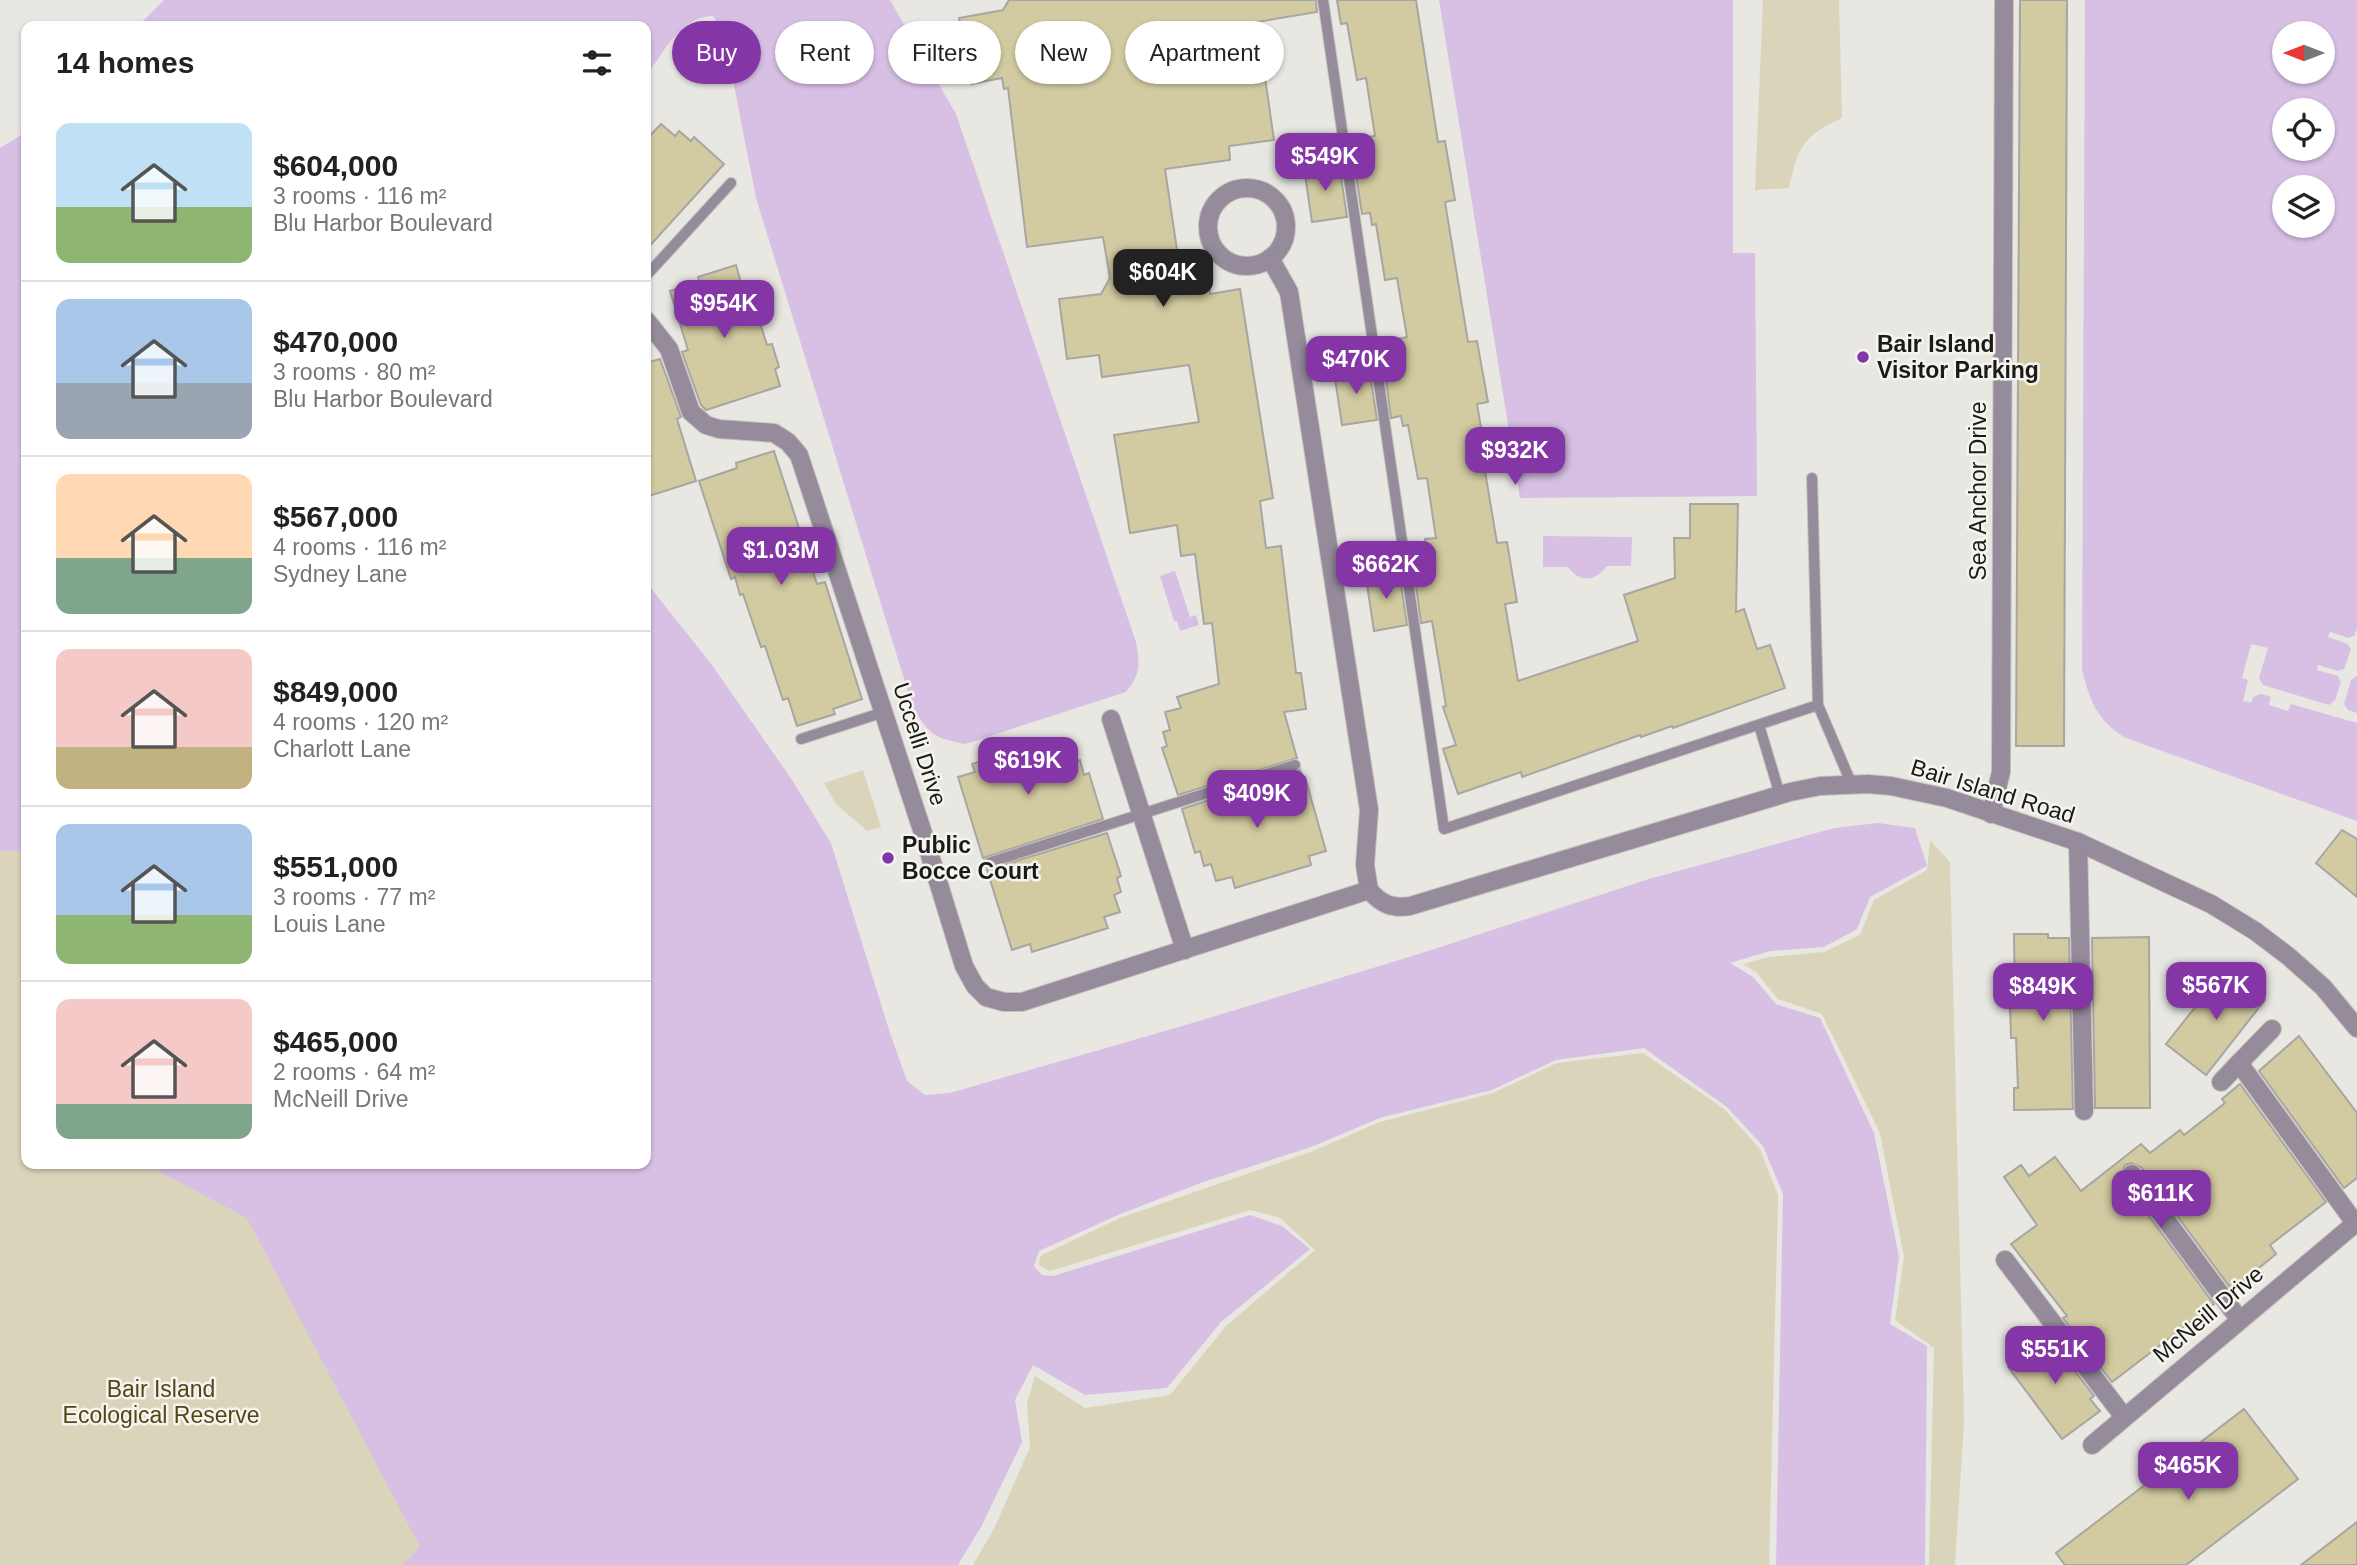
<!DOCTYPE html>
<meta charset="utf-8">
<style>
:root{--surface:#fff;--page:#f6f6f6;--text:#222;--muted:#767676;--line:#e0e0e0;--accent:#8436a7}
body{margin:0;font-family:Helvetica,sans-serif;background:var(--page);color:var(--text);height:100vh;display:flex;flex-direction:column;font-size:26px;white-space:nowrap}
*{box-sizing:border-box;margin:0}
p{font-size:23px;color:var(--muted)}
.icon{flex:none;width:38px;height:38px;fill:none;stroke:currentColor;stroke-width:2;stroke-linecap:round;stroke-linejoin:round}
.map{position:relative;flex:1;overflow:hidden}
.details{position:absolute;left:21px;top:21px;width:630px;height:1148px;display:flex;flex-direction:column;background:var(--surface);border-radius:14px;box-shadow:0 2px 5px #0004}
.details>*{flex:none}
.top-card{position:absolute;left:672px;top:21px;width:665px;height:63px;display:flex;gap:14px}
.needle{width:46px;rotate:270deg}
.buttons{position:absolute;left:2272px;top:21px;display:grid;gap:14px}
.buttons a{display:grid;place-items:center;width:63px;height:63px;border-radius:50%;background:var(--surface);box-shadow:0 2px 5px #0004;font-size:35px}
.price{position:absolute;translate:-50% -60px;padding:0 16px;border-radius:14px;background:var(--accent);color:#fff;font-size:23px;line-height:46px;filter:drop-shadow(0 2px 4px #0008)}
.price::after{content:'';position:absolute;left:50%;top:42px;width:21px;height:16px;margin-left:-10px;background:inherit;clip-path:polygon(0 0,100% 0,50% 100%)}
.price.active{background:#222;color:#fff}
ul{padding:0;list-style:none}
li{display:flex;align-items:center;gap:21px;height:175px;padding:0 35px}
li+li{border-top:2px solid var(--line)}
li span{display:grid;place-items:center;flex:none;width:196px;height:140px;border-radius:14px;color:#555}
li>.icon{margin-inline-start:auto}
span .icon{width:84px;height:84px;fill:#fffc;stroke-width:1}
li b{font-size:30px}
h2{display:flex;justify-content:space-between;align-items:center;height:84px;padding:0 35px;font-size:30px}
.pill{padding:0 24px;border-radius:32px;background:var(--surface);box-shadow:0 2px 5px #0004;font-size:24px;line-height:63px}
.pill.active{background:var(--accent);color:#fff}
.map>svg:first-child{display:block}
.green{fill:#d9d4ba}
.water{fill:#d8c0e5;fill-rule:evenodd}
.pier{fill:#e8e7e2}
.building{fill:#d2caa0;stroke:#a7a6a2;stroke-width:2}
.lines{fill:none;stroke-linecap:round;stroke-linejoin:round}
.service-casing{stroke:#c3c2be;stroke-width:12}
.minor-casing{stroke:#c3c2be;stroke-width:20}
.service{stroke:#958b9b;stroke-width:10}
.minor{stroke:#958b9b;stroke-width:18}
.poi-dot{fill:#8436a7;stroke:#f5f4ef;stroke-width:2.5}
.labels{text-anchor:middle;stroke-width:5;stroke-linejoin:round;paint-order:stroke}
.poi-label{font-size:23px;font-weight:bold;fill:#1a1a18;stroke:#f5f4ef;text-anchor:start}
.street-label{font-size:23px;fill:#1a1a18;stroke:#f5f4ef}
.park-label{font-size:23px;fill:#514714;stroke:#f5f4ef}
</style>
<div class="map">
<svg width="2357" height="1565" viewBox="0 0 2357 1565">
<rect width="100%" height="100%" fill="#e8e7e2"/>
<g class="green">
<path d="M 1763,0 L 1839,0 L 1842,118 C 1802,136 1798,148 1789,188 L 1755,190 Z"/>
<path d="M 863,770 L 881,827 L 867,831 L 836,804 L 824,783 Z"/>
<path d="M 0,778 L 26,778 L 26,1164 L 484,1164 L 421,1547 L 402,1565 L 0,1565 Z"/>
<path d="M 1930,840 L 1950,862 L 1964,1422 L 1955,1565 L 1929,1565 L 1934,1348 L 1895,1320 L 1904,1257 L 1880,1133 L 1822,1014 L 1778,999 L 1756,972 L 1743,964 L 1770,957 L 1824,952 L 1860,935 L 1874,900 L 1927,870 Z"/>
<path d="M 1643,1053 L 1724,1109 L 1760,1149 L 1778,1195 L 1769,1565 L 973,1565 L 994,1529 L 1030,1447 L 1027,1403 L 1035,1376 L 1085,1408 L 1170,1395 L 1226,1326 L 1315,1250 L 1280,1218 L 1250,1210 L 1050,1271 L 1039,1265 L 1040,1256 L 1120,1218 L 1313,1151 L 1380,1122 L 1493,1093 L 1557,1063 Z"/>
</g>
<g class="water">
<path d="M 164,0 L 890,0 L 956,114 L 1136,642 C 1140,665 1141,673 1126,692 L 965,744 C 934,738 930,735 913,708 L 756,198 L 724,34 L 713,16 C 681,16 663,53 646,76 L 646,26 L 138,26 Z"/>
<path d="M 1439,0 L 1733,0 L 1733,253 L 1755,253 L 1757,496 L 1520,498 Z"/>
<path d="M 2085,0 L 2357,0 L 2357,821 L 2126,738 C 2098,722 2089,700 2082,669 ZM 2284,33 L 2322,33 L 2322,72 L 2284,72 ZM 2284,110 L 2322,110 L 2322,149 L 2284,149 ZM 2284,187 L 2322,187 L 2322,226 L 2284,226 Z"/>
<path d="M 26,132 L 26,851 L 0,851 L 0,148 Z"/>
<path d="M 1543,536 L 1632,537 L 1631,566 L 1607,566 C 1596,581 1580,584 1568,567 L 1543,567 Z"/>
<path d="M 1175,571 L 1190,617 L 1196,615 L 1199,625 L 1180,631 L 1177,621 L 1174,621 L 1160,576 Z"/>
<path d="M 646,582 L 712,665 L 792,780 L 831,843 L 890,1033 L 907,1081 L 925,1095 L 950,1093 L 1189,1024 L 1422,953 L 1649,879 L 1834,828 L 1878,823 L 1915,828 L 1927,866 L 1870,897 L 1857,929 L 1824,947 L 1770,951 L 1730,963 L 1753,977 L 1776,1004 L 1820,1018 L 1874,1133 L 1899,1257 L 1890,1324 L 1927,1346 L 1925,1565 L 1776,1565 L 1783,1194 L 1763,1146 L 1727,1107 L 1644,1048 L 1556,1060 L 1492,1090 L 1380,1118 L 1311,1147 L 1203,1182 L 1118,1215 L 1039,1251 L 1034,1266 L 1042,1275 L 1053,1276 L 1250,1215 L 1282,1226 L 1310,1249 L 1221,1322 L 1167,1388 L 1085,1395 L 1033,1365 L 1015,1400 L 1022,1442 L 982,1525 L 958,1565 L 402,1565 L 420,1547 L 247,1218 L 145,1164 L 646,1164 Z"/>
</g>
<path class="pier" d="M 2357,628 L 2357,676 L 2351,680 L 2344,704 L 2348,710 L 2357,713 L 2357,723 L 2291,704 L 2288,711 L 2269,705 L 2271,697 L 2261,694 L 2253,697 L 2251,703 L 2243,701 L 2248,680 L 2242,678 L 2251,644 L 2268,648 L 2259,678 L 2263,685 L 2329,705 L 2335,700 L 2341,682 L 2338,676 L 2317,670 L 2318,665 L 2338,671 L 2344,669 L 2351,649 L 2348,644 L 2328,637 L 2330,632 L 2349,638 L 2355,635 Z"/>
<g class="building">
<path d="M 1009,0 L 1316,0 L 1317,12 L 1257,22 L 1274,140 L 1229,146 L 1230,160 L 1165,169 L 1181,277 L 1207,273 L 1210,294 L 1240,289 L 1273,498 L 1260,501 L 1266,548 L 1281,546 L 1296,673 L 1301,673 L 1306,709 L 1284,712 L 1297,758 L 1178,795 L 1162,748 L 1167,746 L 1163,732 L 1170,730 L 1165,712 L 1181,708 L 1177,697 L 1219,684 L 1212,623 L 1204,624 L 1195,554 L 1181,556 L 1177,525 L 1130,533 L 1114,435 L 1199,422 L 1189,365 L 1102,377 L 1099,355 L 1067,359 L 1059,299 L 1101,294 L 1110,278 L 1103,237 L 1027,247 L 1008,88 L 1004,89 L 1002,78 L 971,84 L 959,18 L 1003,10 Z"/>
<path d="M 1337,0 L 1416,0 L 1438,142 L 1445,141 L 1455,200 L 1445,202 L 1468,342 L 1477,341 L 1488,402 L 1477,404 L 1487,464 L 1484,465 L 1497,543 L 1507,542 L 1517,602 L 1505,604 L 1518,681 L 1638,641 L 1624,595 L 1675,578 L 1674,538 L 1690,538 L 1690,504 L 1738,504 L 1736,612 L 1744,609 L 1757,649 L 1770,645 L 1785,688 L 1673,728 L 1672,726 L 1641,737 L 1640,735 L 1522,777 L 1521,772 L 1458,794 L 1443,749 L 1456,745 L 1443,707 L 1446,706 L 1432,621 L 1421,623 L 1414,570 L 1423,568 L 1420,554 L 1427,553 L 1425,539 L 1436,538 L 1427,478 L 1418,479 L 1408,425 L 1403,426 L 1401,416 L 1391,418 L 1384,364 L 1391,363 L 1390,355 L 1396,354 L 1393,340 L 1407,337 L 1397,278 L 1385,280 L 1376,224 L 1372,225 L 1370,213 L 1362,214 L 1354,161 L 1361,160 L 1361,156 L 1365,156 L 1362,138 L 1375,136 L 1366,78 L 1357,80 L 1347,23 L 1341,24 Z"/>
<path d="M 2020,0 L 2067,0 L 2064,746 L 2016,746 Z"/>
<path d="M 661,124 L 675,136 L 679,131 L 691,141 L 694,137 L 724,164 L 646,250 L 646,140 Z"/>
<path d="M 1339,164 L 1347,217 L 1312,222 L 1304,168 Z"/>
<path d="M 736,265 L 744,293 L 750,291 L 767,345 L 772,344 L 779,367 L 775,369 L 780,386 L 706,410 L 701,405 L 682,352 L 688,350 L 670,291 L 699,282 L 698,277 Z"/>
<path d="M 660,359 L 681,417 L 677,419 L 696,481 L 646,497 L 646,363 Z"/>
<path d="M 1369,367 L 1377,420 L 1342,425 L 1334,372 Z"/>
<path d="M 774,451 L 817,584 L 825,582 L 862,699 L 833,709 L 835,714 L 797,726 L 788,698 L 783,700 L 765,646 L 761,647 L 743,594 L 740,595 L 735,577 L 731,579 L 699,481 L 737,468 L 736,463 Z"/>
<path d="M 1399,572 L 1407,625 L 1374,631 L 1366,578 Z"/>
<path d="M 1048,739 L 1052,750 L 1067,745 L 1072,763 L 1080,760 L 1084,775 L 1089,773 L 1103,819 L 983,858 L 958,777 L 975,772 L 972,764 Z"/>
<path d="M 1300,770 L 1302,778 L 1305,777 L 1326,851 L 1309,856 L 1311,865 L 1235,888 L 1232,877 L 1216,881 L 1211,864 L 1204,866 L 1200,851 L 1195,853 L 1182,809 Z"/>
<path d="M 2342,830 L 2357,839 L 2357,897 L 2316,863 Z"/>
<path d="M 1107,833 L 1121,876 L 1117,878 L 1121,892 L 1114,895 L 1120,912 L 1104,917 L 1108,928 L 1032,952 L 1030,944 L 1012,950 L 987,870 Z"/>
<path d="M 2014,934 L 2048,934 L 2048,938 L 2069,938 L 2073,1109 L 2014,1110 L 2014,1088 L 2018,1088 L 2016,1038 L 2011,1038 L 2010,1008 L 2015,1008 Z"/>
<path d="M 2149,937 L 2150,1108 L 2095,1108 L 2092,938 Z"/>
<path d="M 2226,968 L 2265,1000 L 2206,1075 L 2166,1044 Z"/>
<path d="M 2299,1036 L 2357,1113 L 2357,1178 L 2344,1188 L 2259,1071 Z"/>
<path d="M 2240,1084 L 2326,1202 L 2270,1245 L 2276,1254 L 2232,1290 L 2141,1167 L 2131,1163 L 2125,1165 L 2121,1175 L 2123,1181 L 2214,1304 L 2112,1382 L 2063,1318 L 2067,1316 L 2011,1244 L 2037,1225 L 2004,1177 L 2021,1165 L 2029,1176 L 2055,1157 L 2081,1191 L 2141,1144 L 2150,1153 L 2180,1130 L 2184,1135 L 2225,1103 L 2222,1099 Z"/>
<path d="M 2045,1332 L 2094,1396 L 2090,1399 L 2100,1411 L 2062,1439 L 2008,1367 L 2030,1351 L 2027,1346 Z"/>
<path d="M 2244,1409 L 2298,1479 L 2186,1565 L 2065,1565 L 2056,1553 Z"/>
<path d="M 2357,1522 L 2357,1565 L 2301,1565 Z"/>
</g>
<g class="lines">
<g class="service-casing">
<g id="service">
<path d="M 1323,0 L 1444,829 L 1818,705"/>
<path d="M 646,276 L 731,183"/>
<path d="M 1812,478 L 1818,705 L 1852,785"/>
<path d="M 1759,725 L 1780,795"/>
<path d="M 801,739 L 884,712"/>
<path d="M 988,863 L 1295,765"/>
</g>
</g>
<g class="minor-casing">
<g id="minor">
<circle cx="1247" cy="227" r="39"/>
<path d="M 1270,258 L 1289,292 L 1369,810 L 1365,865 L 1369,890"/>
<path d="M 646,320 L 669,349 L 691,412 L 706,425 L 719,429 L 774,433 L 788,442 L 799,455 L 924,836 L 964,966 L 975,986 L 986,997 L 1004,1002 L 1022,1002 L 1369,890"/>
<path d="M 1111,719 L 1185,950"/>
<path d="M 1991,814 L 2001,772 L 2004,0"/>
<path d="M 2078,842 L 2084,1111"/>
<path d="M 1369,890 C 1381,904 1392,909 1410,906 L 1790,792 L 1820,786 L 1868,784 L 1891,786 L 1947,798 L 2078,842 L 2211,904 L 2255,931 L 2288,956 L 2323,987 L 2357,1028"/>
<path d="M 2272,1029 L 2239,1063 L 2355,1223"/>
<path d="M 2221,1082 L 2239,1063"/>
<path d="M 2132,1174 L 2239,1319"/>
<path d="M 2005,1260 L 2124,1417"/>
<path d="M 2092,1445 L 2357,1222"/>
</g>
</g>
<use href="#service" class="service"/>
<use href="#minor" class="minor"/>
</g>
<g class="poi-dot">
<circle cx="1863" cy="357" r="7"/>
<circle cx="888" cy="858" r="7"/>
</g>
<g class="labels">
<g class="poi-label">
<text x="1877" y="352">Bair Island<tspan x="1877" dy="26">Visitor Parking</tspan></text>
<text x="902" y="853">Public<tspan x="902" dy="26">Bocce Court</tspan></text>
</g>
<g class="street-label">
<text transform="translate(1978 491) rotate(-90)" y="8">Sea Anchor Drive</text>
<text transform="translate(920 744) rotate(72)" y="8">Uccelli Drive</text>
<text transform="translate(1993 791) rotate(17)" y="8">Bair Island Road</text>
<text transform="translate(2208 1314) rotate(-40)" y="8">McNeill Drive</text>
</g>
<g class="park-label">
<text x="161" y="1397">Bair Island<tspan x="161" dy="26">Ecological Reserve</tspan></text>
</g>
</g>
</svg>
<div class="buttons">
<a><svg class="needle" viewBox="-14 -14 28 28"><path d="M0-13l5 13h-10z" fill="#e53935"/><path d="M0 13l5-13h-10z" fill="#767676"/></svg></a>
<a><svg class="icon" aria-label="locate" viewBox="0 0 24 24"><circle cx="12" cy="12" r="6"/><path d="M12 2v4M12 18v4M2 12h4M18 12h4"/></svg></a>
<a><svg class="icon" aria-label="layers" viewBox="0 0 24 24"><path d="M12 4l9 5-9 5-9-5zM3 14l9 5 9-5"/></svg></a>
</div>
<b class="price" style="left:1325px;top:193px">$549K</b>
<b class="price active" style="left:1163px;top:309px">$604K</b>
<b class="price" style="left:724px;top:340px">$954K</b>
<b class="price" style="left:1356px;top:396px">$470K</b>
<b class="price" style="left:1515px;top:487px">$932K</b>
<b class="price" style="left:781px;top:587px">$1.03M</b>
<b class="price" style="left:1386px;top:601px">$662K</b>
<b class="price" style="left:1028px;top:797px">$619K</b>
<b class="price" style="left:1257px;top:830px">$409K</b>
<b class="price" style="left:2216px;top:1022px">$567K</b>
<b class="price" style="left:2043px;top:1023px">$849K</b>
<b class="price" style="left:2161px;top:1230px">$611K</b>
<b class="price" style="left:2055px;top:1386px">$551K</b>
<b class="price" style="left:2188px;top:1502px">$465K</b>
<div class="top-card">
<a class="pill active">Buy</a>
<a class="pill">Rent</a>
<a class="pill">Filters</a>
<a class="pill">New</a>
<a class="pill">Apartment</a>
</div>
<section class="details">
<h2>14 homes<svg class="icon" aria-label="filters" viewBox="0 0 24 24"><path d="M4 7h16M4 17h16"/><circle cx="9" cy="7" r="2"/><circle cx="15" cy="17" r="2"/></svg></h2>
<ul>
<li><span style="background:linear-gradient(#bfe0f5 60%,#8fb573 0)"><svg class="icon" aria-label="home" viewBox="0 0 24 24"><path d="M3 11l9-7 9 7M6 9v11h12V9"/></svg></span><div><b>$604,000</b><p>3 rooms · 116 m²</p><p>Blu Harbor Boulevard</p></div></li>
<li><span style="background:linear-gradient(#a9c7e8 60%,#9aa5b1 0)"><svg class="icon" aria-label="home" viewBox="0 0 24 24"><path d="M3 11l9-7 9 7M6 9v11h12V9"/></svg></span><div><b>$470,000</b><p>3 rooms · 80 m²</p><p>Blu Harbor Boulevard</p></div></li>
<li><span style="background:linear-gradient(#ffd9b3 60%,#7fa58c 0)"><svg class="icon" aria-label="home" viewBox="0 0 24 24"><path d="M3 11l9-7 9 7M6 9v11h12V9"/></svg></span><div><b>$567,000</b><p>4 rooms · 116 m²</p><p>Sydney Lane</p></div></li>
<li><span style="background:linear-gradient(#f6c9c9 70%,#c2b280 0)"><svg class="icon" aria-label="home" viewBox="0 0 24 24"><path d="M3 11l9-7 9 7M6 9v11h12V9"/></svg></span><div><b>$849,000</b><p>4 rooms · 120 m²</p><p>Charlott Lane</p></div></li>
<li><span style="background:linear-gradient(#a9c7e8 65%,#8fb573 0)"><svg class="icon" aria-label="home" viewBox="0 0 24 24"><path d="M3 11l9-7 9 7M6 9v11h12V9"/></svg></span><div><b>$551,000</b><p>3 rooms · 77 m²</p><p>Louis Lane</p></div></li>
<li><span style="background:linear-gradient(#f6c9c9 75%,#7fa58c 0)"><svg class="icon" aria-label="home" viewBox="0 0 24 24"><path d="M3 11l9-7 9 7M6 9v11h12V9"/></svg></span><div><b>$465,000</b><p>2 rooms · 64 m²</p><p>McNeill Drive</p></div></li>
</ul>
</section>
</div>
